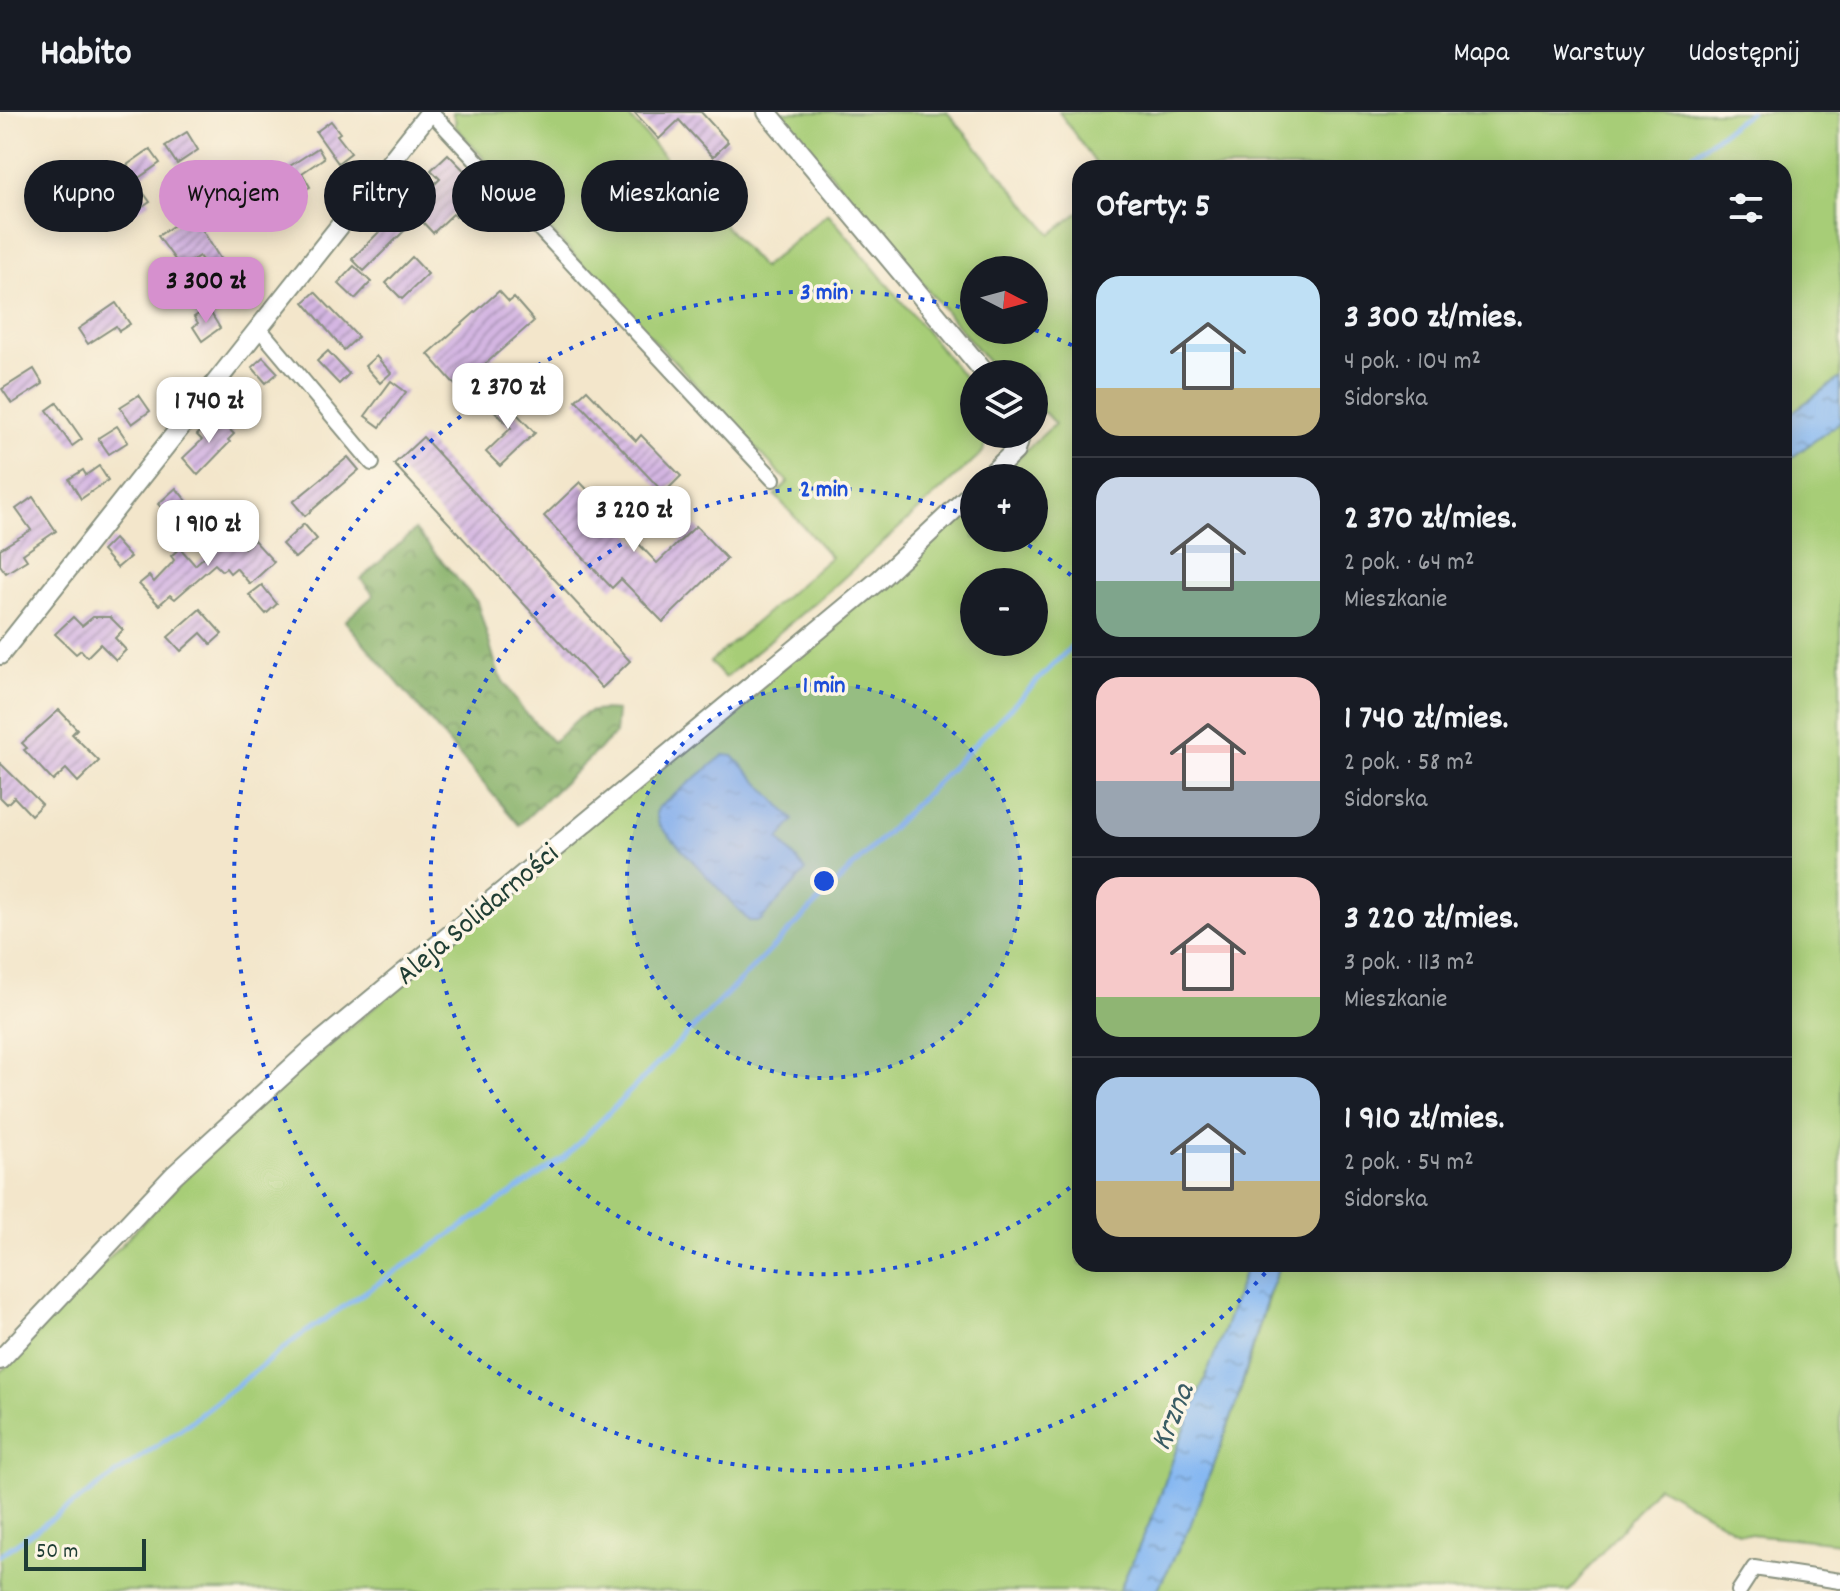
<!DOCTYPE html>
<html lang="pl">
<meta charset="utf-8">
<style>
:root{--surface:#171b24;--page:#242831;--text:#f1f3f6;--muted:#9ea1a6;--line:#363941;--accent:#d690ce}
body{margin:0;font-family:Dekko,sans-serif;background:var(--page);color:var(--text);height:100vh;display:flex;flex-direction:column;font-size:30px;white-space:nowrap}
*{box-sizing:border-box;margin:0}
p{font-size:26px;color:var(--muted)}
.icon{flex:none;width:44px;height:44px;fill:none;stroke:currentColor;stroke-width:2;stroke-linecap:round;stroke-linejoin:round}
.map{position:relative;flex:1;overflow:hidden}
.sheet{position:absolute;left:1072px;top:48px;width:720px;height:1112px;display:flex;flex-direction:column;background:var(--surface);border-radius:24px;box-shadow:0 4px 20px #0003}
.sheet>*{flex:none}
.top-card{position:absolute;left:24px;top:48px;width:760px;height:72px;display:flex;gap:16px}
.needle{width:52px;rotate:96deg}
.buttons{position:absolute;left:960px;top:144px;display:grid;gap:16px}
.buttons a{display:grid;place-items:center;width:88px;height:88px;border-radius:50%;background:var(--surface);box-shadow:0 4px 20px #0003;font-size:40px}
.scale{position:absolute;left:24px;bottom:20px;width:122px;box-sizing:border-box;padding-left:8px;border:4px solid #1f3d34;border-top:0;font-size:22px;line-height:28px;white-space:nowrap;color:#1f3d34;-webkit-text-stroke:6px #fcf5e5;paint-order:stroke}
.price{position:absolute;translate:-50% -68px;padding:0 18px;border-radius:16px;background:#fff;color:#222;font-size:26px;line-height:52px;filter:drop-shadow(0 2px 4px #0008)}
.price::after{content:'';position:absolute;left:50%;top:48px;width:24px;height:18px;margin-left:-12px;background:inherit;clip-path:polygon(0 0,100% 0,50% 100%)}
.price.selected{background:var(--accent);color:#111}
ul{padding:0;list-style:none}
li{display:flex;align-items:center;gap:24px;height:200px;padding:0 24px}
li+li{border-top:2px solid var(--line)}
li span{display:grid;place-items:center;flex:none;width:224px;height:160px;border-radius:24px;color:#555}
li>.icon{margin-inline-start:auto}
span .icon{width:96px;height:96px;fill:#fffc;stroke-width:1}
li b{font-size:34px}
h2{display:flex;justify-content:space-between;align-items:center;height:96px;padding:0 24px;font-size:34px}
.tag{padding:0 28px;border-radius:36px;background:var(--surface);box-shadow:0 4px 20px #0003;font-size:28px;line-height:72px}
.tag.selected{background:var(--accent);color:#111}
header{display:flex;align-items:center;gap:48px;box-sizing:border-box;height:112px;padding:0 40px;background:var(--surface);border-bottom:2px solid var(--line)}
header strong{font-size:38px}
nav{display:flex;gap:44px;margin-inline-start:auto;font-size:28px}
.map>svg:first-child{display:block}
.grass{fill:#a7cd77;stroke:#638556;stroke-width:2;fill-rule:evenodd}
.forest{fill:url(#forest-crowns);stroke:#52764e;stroke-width:2}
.water{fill:url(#water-ripples);stroke:#527a93;stroke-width:2}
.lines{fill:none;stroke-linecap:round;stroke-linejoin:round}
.stream{stroke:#86b8f2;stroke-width:5}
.building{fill:url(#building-hatch)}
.minor-casing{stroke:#899280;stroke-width:18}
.tertiary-casing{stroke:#899280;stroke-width:22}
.minor{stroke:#fff;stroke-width:14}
.tertiary{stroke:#fff;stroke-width:18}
.ring{fill:none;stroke:#1d4ed8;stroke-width:4;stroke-dasharray:4 8}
.labels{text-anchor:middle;stroke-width:7;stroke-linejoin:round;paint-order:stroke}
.street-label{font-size:30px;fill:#1f3d34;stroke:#fcf5e5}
.water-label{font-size:32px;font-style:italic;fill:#395c64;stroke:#fcf5e5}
.centre{fill:#1d4ed8;stroke:#fcf5e5;stroke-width:4}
.ring-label{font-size:24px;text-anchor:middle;font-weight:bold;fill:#1d4ed8;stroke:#fcf5e5;stroke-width:7;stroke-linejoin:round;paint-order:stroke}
</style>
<header>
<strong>Habito</strong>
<nav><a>Mapa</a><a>Warstwy</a><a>Udostępnij</a></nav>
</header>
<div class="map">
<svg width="1840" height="1479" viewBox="0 0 1840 1479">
<defs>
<pattern id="forest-crowns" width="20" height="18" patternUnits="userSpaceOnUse" patternTransform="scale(2)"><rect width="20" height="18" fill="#85b068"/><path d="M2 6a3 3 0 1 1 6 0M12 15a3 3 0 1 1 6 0" fill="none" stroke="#6c9056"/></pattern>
<pattern id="water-ripples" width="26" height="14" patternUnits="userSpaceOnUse" patternTransform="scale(2)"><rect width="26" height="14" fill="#86b8f2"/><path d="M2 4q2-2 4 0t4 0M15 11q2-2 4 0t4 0" fill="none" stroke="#6d97c5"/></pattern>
<pattern id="building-hatch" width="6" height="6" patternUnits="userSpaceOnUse" patternTransform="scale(2)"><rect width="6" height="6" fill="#d4b6e2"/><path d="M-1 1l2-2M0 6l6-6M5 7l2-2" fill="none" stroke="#ab95b8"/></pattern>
</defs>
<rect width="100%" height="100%" fill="#fcf5e5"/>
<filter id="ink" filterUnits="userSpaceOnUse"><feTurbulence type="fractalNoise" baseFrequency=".0125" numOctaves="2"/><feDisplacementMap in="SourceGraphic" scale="16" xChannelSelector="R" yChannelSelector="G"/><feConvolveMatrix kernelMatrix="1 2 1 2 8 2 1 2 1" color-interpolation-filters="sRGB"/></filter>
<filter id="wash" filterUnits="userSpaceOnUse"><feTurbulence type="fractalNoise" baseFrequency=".006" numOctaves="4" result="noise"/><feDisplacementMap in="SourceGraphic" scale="32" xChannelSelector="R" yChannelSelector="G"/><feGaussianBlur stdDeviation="1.8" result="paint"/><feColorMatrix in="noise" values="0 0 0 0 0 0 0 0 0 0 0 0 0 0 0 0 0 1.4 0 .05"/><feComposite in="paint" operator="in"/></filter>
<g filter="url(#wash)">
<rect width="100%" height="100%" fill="#f3e6cb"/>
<g class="grass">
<path d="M 452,0 L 625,0 L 762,156 L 828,101 L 974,277 L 974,322 L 987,322 L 983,340 L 839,470 L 725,566 L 710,550 L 831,445 L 775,383 L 788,370 L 502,67 L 454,13 L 456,10 Z"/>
<path d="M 779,0 L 947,0 L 1051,122 L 1080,99 L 1080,1152 L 1247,1152 L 1221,1227 L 1177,1336 L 1154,1401 L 1119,1479 L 0,1479 L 0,1261 L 178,1073 L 257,995 L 974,385 L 974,426 L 1034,426 L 1034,366 L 995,366 L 1055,312 L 1045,301 L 1034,298 L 1034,262 L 998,262 ZM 974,158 L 1034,158 L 1034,218 L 974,218 ZM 974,470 L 1034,470 L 1034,530 L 974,530 Z"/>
<path d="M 1059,0 L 1840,0 L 1840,266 L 1784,306 L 1784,56 L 1099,56 Z"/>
<path d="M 1840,310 L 1840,1431 L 1740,1421 L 1658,1374 L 1569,1479 L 1157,1479 C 1187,1418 1214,1357 1236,1293 C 1252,1246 1262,1198 1280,1152 L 1784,1152 L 1784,351 Z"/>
</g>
<path class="forest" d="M 415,418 L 477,490 L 499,563 L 522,597 L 553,630 C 580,608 577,595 617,599 L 615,622 L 519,713 L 345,509 L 374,483 L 361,467 Z"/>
<g class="water">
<path d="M 1840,266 L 1840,310 L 1784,351 L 1784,306 Z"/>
<path d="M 724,643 L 733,644 L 794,708 L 779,727 L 806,759 L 760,809 L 749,809 L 659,713 L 656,701 L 659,695 Z"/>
<path d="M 1247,1152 L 1280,1152 L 1268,1182 L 1236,1292 L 1190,1414 L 1157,1479 L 1119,1479 L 1154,1401 L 1177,1336 L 1221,1227 Z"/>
</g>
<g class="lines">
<g class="stream">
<path d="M 1675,56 L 1750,0"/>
<path d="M 0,1443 L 188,1312 L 297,1226 L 564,1046 L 1080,526"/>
</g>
</g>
<g id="blocks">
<g class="building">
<path d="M 634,0 L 701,0 L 728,30 L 713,45 L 679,8 L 659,27 Z"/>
<path d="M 331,9 L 340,21 L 337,23 L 351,41 L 338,51 L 316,20 Z"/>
<path d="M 187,20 L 198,38 L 177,52 L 165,34 Z"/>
<path d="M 318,36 L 324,46 L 302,61 L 310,75 L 295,84 L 293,81 L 289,83 L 279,61 Z"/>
<path d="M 150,37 L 160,51 L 137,67 L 127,53 Z"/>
<path d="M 448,42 L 484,79 L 457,105 L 453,102 L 433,121 L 418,105 L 364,159 L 352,147 L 391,108 L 386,103 L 408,82 L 416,90 L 440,67 L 431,58 Z"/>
<path d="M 138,73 L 150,90 L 118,112 L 106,95 Z"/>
<path d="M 192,101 L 238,176 L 226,184 L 199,144 L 181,156 L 158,124 Z"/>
<path d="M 412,145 L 428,162 L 402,187 L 386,171 Z"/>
<path d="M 354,154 L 371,170 L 355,187 L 338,171 Z"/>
<path d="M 499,179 L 509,190 L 514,186 L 534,209 L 458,276 L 428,242 Z"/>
<path d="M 315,180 L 358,225 L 344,238 L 304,190 Z"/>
<path d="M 116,191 L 130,212 L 119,219 L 116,214 L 88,232 L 78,217 Z"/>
<path d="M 208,196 L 220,216 L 202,229 L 193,215 L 198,211 L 194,205 Z"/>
<path d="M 328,239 L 349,262 L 339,272 L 317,249 Z"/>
<path d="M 376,244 L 391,261 L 380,271 L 365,254 Z"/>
<path d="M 263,245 L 278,261 L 266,271 L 252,255 Z"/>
<path d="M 34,257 L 43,272 L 12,292 L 2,277 Z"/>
<path d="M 391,269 L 406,280 L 380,315 L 365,304 Z"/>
<path d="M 587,278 L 636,329 L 641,323 L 681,364 L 664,381 L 576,288 Z"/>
<path d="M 497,281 L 535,321 L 500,354 L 486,340 L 511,316 L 486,290 Z"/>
<path d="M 139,283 L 150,299 L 132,312 L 120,295 Z"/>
<path d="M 57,291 L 82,327 L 72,334 L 47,298 Z"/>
<path d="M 216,304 L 234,322 L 228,328 L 230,330 L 198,363 L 183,346 L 202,328 L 197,323 Z"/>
<path d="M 117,314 L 128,330 L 109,342 L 98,326 Z"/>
<path d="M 423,325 L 630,549 L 602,576 L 394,352 Z"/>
<path d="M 348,345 L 359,358 L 305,404 L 293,390 Z"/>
<path d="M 99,354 L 108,368 L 81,387 L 69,367 L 83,358 L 86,363 Z"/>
<path d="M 580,370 L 657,451 L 696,414 L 727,447 L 663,510 L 621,467 L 612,476 L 544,404 Z"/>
<path d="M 176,376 L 190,393 L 173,408 L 158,392 Z"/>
<path d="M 33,385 L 56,419 L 23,442 L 27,448 L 6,461 L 0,453 L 0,437 L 31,418 L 16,397 Z"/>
<path d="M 304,412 L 317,427 L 295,446 L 282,432 Z"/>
<path d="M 230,422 L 244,436 L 254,428 L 274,450 L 250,472 L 236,456 L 230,461 L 226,456 L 222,459 L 215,452 L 175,487 L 170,483 L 159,493 L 139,472 L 149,464 L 154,470 L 172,451 L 174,448 L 171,444 L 180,436 L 195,453 Z"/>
<path d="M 114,427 L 130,445 L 117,456 L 102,439 Z"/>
<path d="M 262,473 L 277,492 L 266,502 L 249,483 Z"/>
<path d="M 200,497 L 222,522 L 211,532 L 201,521 L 181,539 L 168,525 Z"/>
<path d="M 73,505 L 82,514 L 93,505 L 110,505 L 123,518 L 115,526 L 126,538 L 116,548 L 100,532 L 87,545 L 81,538 L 76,542 L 55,522 Z"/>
<path d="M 59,598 L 77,617 L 72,622 L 99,649 L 78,670 L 66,657 L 53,669 L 24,638 L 27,636 L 22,631 Z"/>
<path d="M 0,651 L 42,692 L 31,703 L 14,685 L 7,692 L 0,685 Z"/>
</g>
</g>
</g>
<g filter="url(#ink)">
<use href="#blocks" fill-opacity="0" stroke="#899280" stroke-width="2"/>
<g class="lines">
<g class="minor-casing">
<g id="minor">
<path d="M 431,0 L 773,367"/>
<path d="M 258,215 L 372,351"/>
<path d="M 1739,1479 L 1754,1456 L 1840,1469"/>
</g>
</g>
<g class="tertiary-casing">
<g id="tertiary">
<path d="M 767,0 L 986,262"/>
<path d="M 987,366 L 1015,339 L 1020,322"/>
<path d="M 0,543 L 430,0"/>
<path d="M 0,1248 L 174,1063 L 313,936 L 879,468 L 974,379"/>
</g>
</g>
<use href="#minor" class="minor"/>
<use href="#tertiary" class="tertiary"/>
</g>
</g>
<circle cx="824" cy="769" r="197" fill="#1d4ed8" fill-opacity=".12"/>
<g class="ring">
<circle cx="824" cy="769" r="197"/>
<path d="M1079 1068A393 393 0 1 1 971 405M1018 427A393 393 0 0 1 1079 470"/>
<path d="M1273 1152A590 590 0 1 1 972 198M1035 218A590 590 0 0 1 1078 236"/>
</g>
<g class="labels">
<g class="street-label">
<text transform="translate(476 801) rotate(-40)" y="10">Aleja Solidarności</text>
</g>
<g class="water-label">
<text transform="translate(1170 1304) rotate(-68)" y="11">Krzna</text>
</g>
</g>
<circle cx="824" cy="769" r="12" class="centre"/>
<g class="ring-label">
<text x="824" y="187">3 min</text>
<text x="824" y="384">2 min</text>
<text x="824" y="580">1 min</text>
</g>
</svg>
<div class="buttons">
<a><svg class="needle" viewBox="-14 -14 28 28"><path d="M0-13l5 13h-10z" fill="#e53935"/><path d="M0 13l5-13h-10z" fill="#9ea1a6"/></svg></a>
<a><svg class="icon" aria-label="layers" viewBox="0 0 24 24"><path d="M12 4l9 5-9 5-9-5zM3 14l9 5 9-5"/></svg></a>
<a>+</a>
<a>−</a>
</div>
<div class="scale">50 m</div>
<b class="price selected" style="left:206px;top:213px">3 300 zł</b>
<b class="price" style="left:508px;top:319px">2 370 zł</b>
<b class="price" style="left:209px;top:333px">1 740 zł</b>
<b class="price" style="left:634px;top:442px">3 220 zł</b>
<b class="price" style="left:208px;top:456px">1 910 zł</b>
<div class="top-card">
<a class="tag">Kupno</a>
<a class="tag selected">Wynajem</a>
<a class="tag">Filtry</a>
<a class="tag">Nowe</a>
<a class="tag">Mieszkanie</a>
</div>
<section class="sheet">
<h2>Oferty: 5<svg class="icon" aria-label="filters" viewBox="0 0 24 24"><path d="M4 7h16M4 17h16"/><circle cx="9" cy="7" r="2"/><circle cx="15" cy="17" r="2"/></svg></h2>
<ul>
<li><span style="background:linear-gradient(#bfe0f5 70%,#c2b280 0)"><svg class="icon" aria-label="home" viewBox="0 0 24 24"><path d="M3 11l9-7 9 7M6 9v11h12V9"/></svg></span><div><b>3 300 zł/mies.</b><p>4 pok. · 104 m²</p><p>Sidorska</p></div></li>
<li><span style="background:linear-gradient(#c9d6e8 65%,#7fa58c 0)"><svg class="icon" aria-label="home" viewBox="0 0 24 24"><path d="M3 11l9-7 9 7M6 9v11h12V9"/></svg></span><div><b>2 370 zł/mies.</b><p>2 pok. · 64 m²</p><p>Mieszkanie</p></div></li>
<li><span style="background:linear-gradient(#f6c9c9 65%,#9aa5b1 0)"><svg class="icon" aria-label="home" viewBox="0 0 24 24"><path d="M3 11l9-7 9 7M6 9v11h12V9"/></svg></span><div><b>1 740 zł/mies.</b><p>2 pok. · 58 m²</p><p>Sidorska</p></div></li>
<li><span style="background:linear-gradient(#f6c9c9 75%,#8fb573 0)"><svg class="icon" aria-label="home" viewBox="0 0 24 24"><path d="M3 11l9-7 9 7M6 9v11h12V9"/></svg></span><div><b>3 220 zł/mies.</b><p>3 pok. · 113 m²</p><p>Mieszkanie</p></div></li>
<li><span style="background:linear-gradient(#a9c7e8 65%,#c2b280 0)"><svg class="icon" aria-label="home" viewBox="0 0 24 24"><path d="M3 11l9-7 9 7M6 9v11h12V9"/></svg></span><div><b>1 910 zł/mies.</b><p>2 pok. · 54 m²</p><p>Sidorska</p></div></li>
</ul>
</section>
</div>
